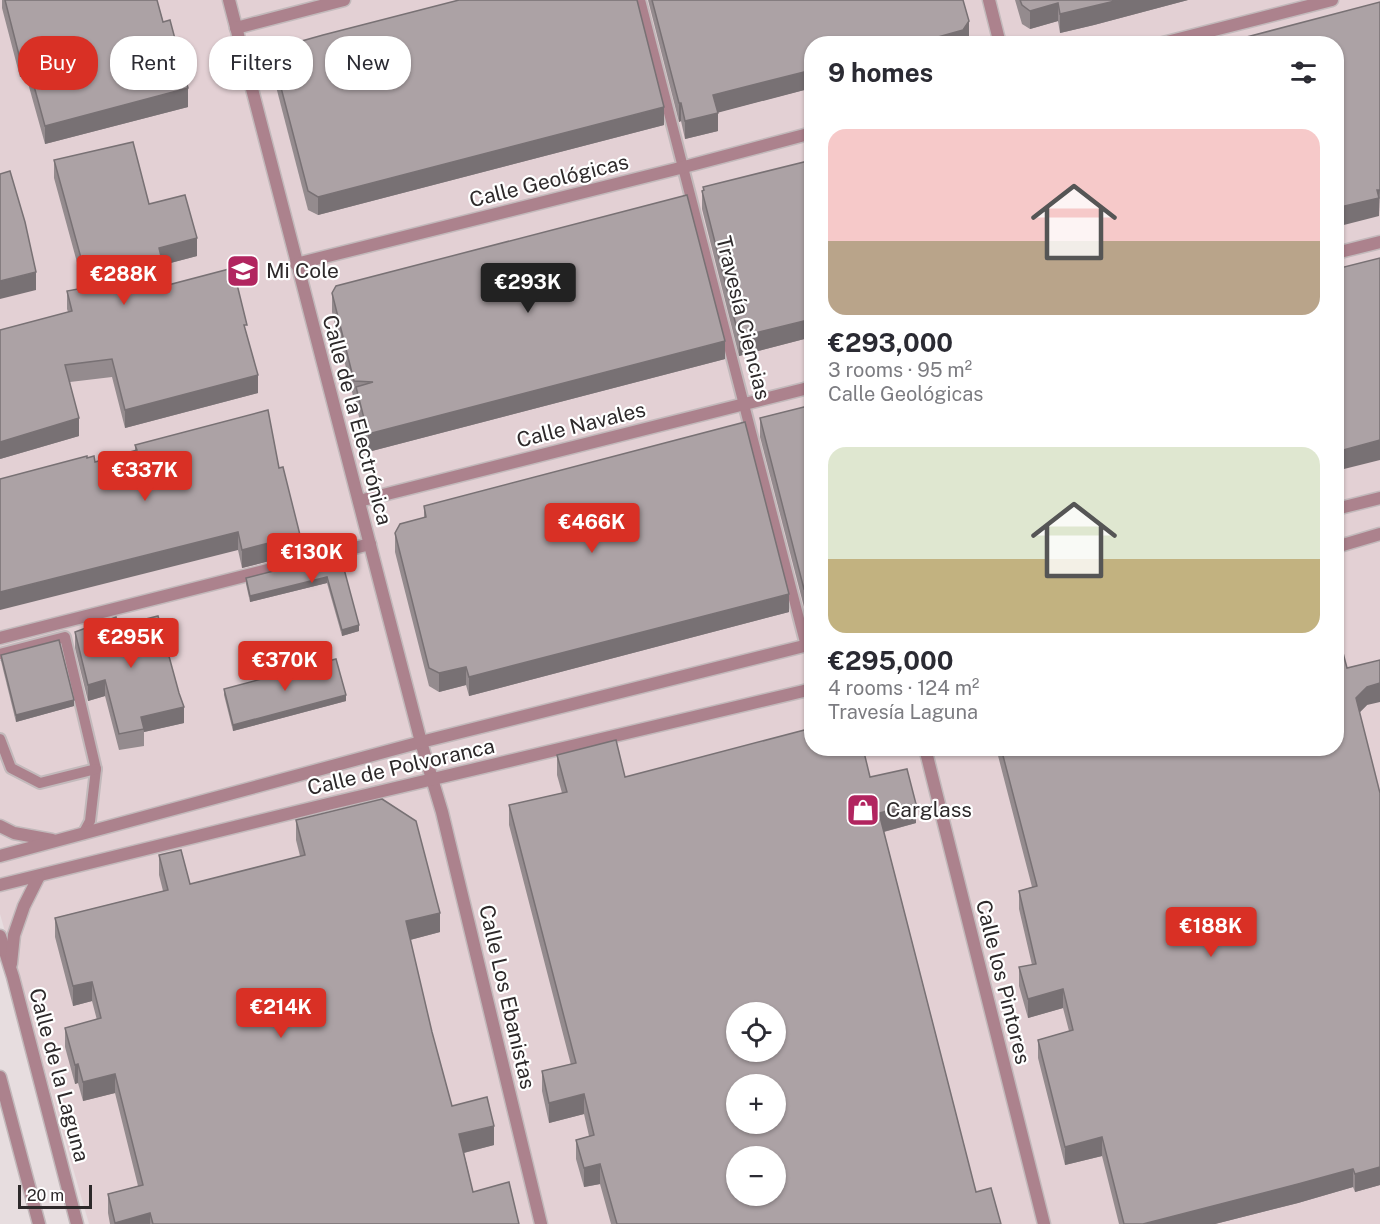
<!DOCTYPE html>
<meta charset="utf-8">
<style>
:root{--surface:#fff;--page:#f2f2f3;--text:#2b2b33;--muted:#7c7c81;--accent:#d93025}
body{margin:0;font-family:"Public Sans",sans-serif;background:var(--page);color:var(--text);height:100vh;display:flex;flex-direction:column;font-size:22px;white-space:nowrap}
*{box-sizing:border-box;margin:0}
p{font-size:20px;color:var(--muted)}
.icon{flex:none;width:33px;height:33px;fill:none;stroke:currentColor;stroke-width:2;stroke-linecap:round;stroke-linejoin:round}
.map{position:relative;flex:1;overflow:hidden}
.panel{position:absolute;left:804px;top:36px;width:540px;height:720px;display:flex;flex-direction:column;background:var(--surface);border-radius:24px;box-shadow:0 2px 4px #0004}
.panel>*{flex:none}
.hud{position:absolute;left:18px;top:36px;width:570px;height:54px;display:flex;gap:12px}
.fabs{position:absolute;left:726px;top:1002px;display:grid;gap:12px}
.fabs a{display:grid;place-items:center;width:60px;height:60px;border-radius:50%;background:var(--surface);box-shadow:0 2px 4px #0004;font-size:30px}
.scale{position:absolute;left:18px;bottom:15px;width:74px;box-sizing:border-box;padding-left:6px;border:3px solid #2d292a;border-top:0;font-size:16px;line-height:21px;white-space:nowrap;color:#2d292a;-webkit-text-stroke:4px #fff;paint-order:stroke}
.price{position:absolute;translate:-50% -51px;padding:0 14px;border-radius:6px;background:var(--accent);color:#fff;font-size:20px;line-height:39px;filter:drop-shadow(0 2px 3px #0008)}
.price::after{content:'';position:absolute;left:50%;top:36px;width:18px;height:14px;margin-left:-9px;background:inherit;clip-path:polygon(0 0,100% 0,50% 100%)}
.price.current{background:#222;color:#fff}
ul{padding:0;list-style:none}
li{display:grid;align-content:center;gap:12px;height:318px;padding:0 24px}
li span{display:grid;place-items:center;height:186px;border-radius:18px;color:#555}
li>.icon{margin-inline-start:auto}
span .icon{width:108px;height:108px;fill:#fffc;stroke-width:1}
li b{font-size:26px}
h2{display:flex;justify-content:space-between;align-items:center;height:72px;padding:0 24px;font-size:26px}
.chip{padding:0 21px;border-radius:24px;background:var(--surface);box-shadow:0 2px 4px #0004;font-size:21px;line-height:54px}
.chip.current{background:var(--accent);color:#fff}
.map>svg:first-child{display:block}
.built{fill:#e3d0d4;fill-rule:evenodd}
.lines{fill:none;stroke-linecap:round;stroke-linejoin:round}
.service-casing{stroke:#c2b9bb;stroke-width:14}
.pedestrian-casing{stroke:#c2b9bb;stroke-width:15}
.minor-casing{stroke:#c2b9bb;stroke-width:15}
.tertiary-casing{stroke:#c2b9bb;stroke-width:15}
.service{stroke:#ac828d;stroke-width:10}
.pedestrian{stroke:#ac828d;stroke-width:12}
.minor{stroke:#ac828d;stroke-width:12}
.tertiary{stroke:#ac828d;stroke-width:12}
.wall{fill:#948b8e}
.shaded-wall{fill:#787174}
.building{fill:#aca2a5;stroke:#787174;stroke-width:1.5;fill-rule:evenodd}
.labels{text-anchor:middle;stroke-width:4.5;stroke-linejoin:round;paint-order:stroke}
.street-label{font-size:21px;fill:#2d292a;stroke:#fff}
.poi-label{font-size:21px;fill:#2d292a;stroke:#fff;text-anchor:start}
</style>
<div class="map">
<svg width="1380" height="1224" viewBox="0 0 1380 1224">
<rect width="100%" height="100%" fill="#e7dddf"/>
<path class="built" d="M 0,0 L 1380,0 L 1380,1224 L 89,1224 L 0,914 ZM 812,44 L 1336,44 L 1336,748 L 812,748 ZM 736,1012 L 776,1012 L 776,1052 L 736,1052 ZM 736,1084 L 776,1084 L 776,1124 L 736,1124 ZM 736,1156 L 776,1156 L 776,1196 L 736,1196 Z"/>
<g class="lines">
<g class="service-casing">
<g id="service">
<path d="M 640,0 L 806,646"/>
<path d="M 0,654 L 65,637 L 96,769 L 90,821 L 83,834"/>
<path d="M 0,739 L 11,768 L 40,783 L 96,769"/>
</g>
</g>
<g class="pedestrian-casing">
<path id="pedestrian" d="M 0,638 L 370,544"/>
</g>
<g class="minor-casing">
<g id="minor">
<path d="M 229,0 L 421,742 L 442,812 L 541,1224"/>
<path d="M 989,0 L 1000,44"/>
<path d="M 236,28 L 344,0"/>
<path d="M 1159,44 L 1332,0"/>
<path d="M 1336,253 L 1380,242"/>
<path d="M 296,264 L 684,167 L 812,133"/>
<path d="M 359,501 L 812,387"/>
<path d="M 925,748 L 1044,1224"/>
</g>
</g>
<g class="tertiary-casing">
<g id="tertiary">
<path d="M 1336,509 L 1380,498"/>
<path d="M 1336,547 L 1380,534"/>
<path d="M 0,826 L 14,833 L 52,840"/>
<path d="M 0,856 L 421,742 L 812,644"/>
<path d="M 0,885 L 328,804 L 812,689"/>
<path d="M 0,936 L 13,977 L 77,1224"/>
<path d="M 11,964 L 14,935 L 24,906 L 39,876"/>
<path d="M 0,1077 L 39,1224"/>
</g>
</g>
<use href="#service" class="service"/>
<use href="#pedestrian" class="pedestrian"/>
<use href="#minor" class="minor"/>
<use href="#tertiary" class="tertiary"/>
</g>
<g class="wall">
<path d="M 2,0 L 157,0 L 188,107 L 45,144 L 26,76 L 20,77 L 2,8 Z"/>
<path d="M 648,0 L 963,0 L 969,39 L 812,88 L 718,112 L 718,131 L 685,139 L 681,121 L 679,122 Z"/>
<path d="M 1015,0 L 1188,0 L 1094,25 L 1060,33 L 1058,21 L 1030,29 L 1022,24 Z"/>
<path d="M 273,57 L 664,125 L 318,215 L 308,210 L 273,75 Z"/>
<path d="M 54,160 L 149,204 L 197,256 L 163,265 L 168,285 L 247,335 L 258,393 L 125,428 L 112,377 L 70,382 L 79,436 L 0,459 L 68,312 L 67,309 L 67,291 L 84,288 L 54,178 Z"/>
<path d="M 812,160 L 812,337 L 739,356 L 702,209 L 702,191 L 703,190 L 703,187 Z"/>
<path d="M 332,293 L 725,359 L 368,452 L 356,405 L 356,400 L 354,400 L 332,312 Z"/>
<path d="M 812,405 L 812,605 L 804,607 L 760,437 L 760,418 Z"/>
<path d="M 135,445 L 279,468 L 300,553 L 242,568 L 238,550 L 87,458 L 95,462 L 135,451 Z"/>
<path d="M 424,506 L 789,612 L 469,696 L 466,685 L 439,692 L 429,686 L 395,552 L 395,533 L 424,518 Z"/>
<path d="M 340,554 L 359,631 L 342,636 L 327,583 L 250,602 L 246,584 L 246,578 Z"/>
<path d="M 118,626 L 184,723 L 144,732 L 144,746 L 119,750 L 105,696 L 88,701 L 75,648 L 75,632 Z"/>
<path d="M 1,655 L 74,706 L 16,722 L 1,661 Z"/>
<path d="M 1347,668 L 1367,705 L 1359,713 L 1380,793 L 1380,1185 L 1355,1192 L 1353,1187 L 1298,1203 L 1215,1224 L 1119,1224 L 1102,1156 L 1065,1165 L 1038,1058 L 1038,1040 L 1069,1031 L 1063,1008 L 1028,1018 L 1019,986 L 1019,967 L 1032,965 L 1019,909 L 1019,891 L 1032,887 L 996,748 L 1336,748 Z"/>
<path d="M 224,689 L 346,701 L 233,731 L 224,695 Z"/>
<path d="M 557,755 L 625,777 L 870,777 L 916,823 L 884,832 L 976,1192 L 1001,1224 L 611,1224 L 600,1184 L 584,1187 L 576,1159 L 576,1140 L 589,1136 L 584,1114 L 549,1123 L 542,1091 L 542,1071 L 571,1065 L 509,825 L 509,805 L 562,793 L 557,775 Z"/>
<path d="M 296,820 L 440,932 L 410,940 L 432,1032 L 452,1106 L 494,1145 L 464,1153 L 473,1192 L 519,1224 L 110,1224 L 108,1213 L 108,1194 L 138,1186 L 115,1093 L 83,1101 L 78,1083 L 75,1084 L 65,1047 L 65,1028 L 97,1020 L 92,1001 L 73,1006 L 55,937 L 55,918 L 163,891 L 159,875 L 159,855 L 190,884 L 300,856 L 296,840 Z"/>
</g>
<g class="shaded-wall">
<path d="M 1119,0 L 1188,0 L 1094,25 L 1060,33 L 1060,14 Z"/>
<path d="M 1058,3 L 1058,21 L 1030,29 L 1030,11 Z"/>
<path d="M 969,21 L 969,39 L 966,44 L 913,44 Z"/>
<path d="M 26,57 L 26,76 L 20,77 L 20,59 Z"/>
<path d="M 812,70 L 812,88 L 713,114 L 713,95 Z"/>
<path d="M 188,88 L 188,107 L 45,144 L 45,126 Z"/>
<path d="M 679,103 L 681,103 L 681,121 L 679,122 Z"/>
<path d="M 664,107 L 664,125 L 318,215 L 318,197 Z"/>
<path d="M 718,113 L 718,131 L 685,139 L 685,121 Z"/>
<path d="M 1377,190 L 1380,190 L 1379,216 L 1336,227 L 1336,208 Z"/>
<path d="M 197,238 L 197,256 L 159,266 L 159,248 Z"/>
<path d="M 36,272 L 36,290 L 0,299 L 0,281 Z"/>
<path d="M 812,319 L 812,337 L 739,356 L 739,337 Z"/>
<path d="M 725,341 L 725,359 L 368,452 L 368,434 Z"/>
<path d="M 258,375 L 258,393 L 125,428 L 125,410 Z"/>
<path d="M 79,418 L 79,436 L 0,459 L 0,442 Z"/>
<path d="M 1380,440 L 1380,460 L 1336,471 L 1336,452 Z"/>
<path d="M 238,532 L 238,550 L 0,610 L 0,592 Z"/>
<path d="M 300,535 L 300,553 L 242,568 L 242,550 Z"/>
<path d="M 327,577 L 327,583 L 250,602 L 250,596 Z"/>
<path d="M 812,587 L 812,605 L 804,607 L 804,589 Z"/>
<path d="M 789,594 L 789,612 L 469,696 L 469,677 Z"/>
<path d="M 359,625 L 359,631 L 342,636 L 342,630 Z"/>
<path d="M 466,667 L 466,685 L 439,692 L 439,673 Z"/>
<path d="M 105,680 L 105,696 L 88,701 L 88,685 Z"/>
<path d="M 1380,683 L 1380,702 L 1367,705 L 1356,716 L 1356,698 L 1367,687 Z"/>
<path d="M 346,695 L 346,701 L 233,731 L 233,725 Z"/>
<path d="M 74,700 L 74,706 L 16,722 L 16,715 Z"/>
<path d="M 184,707 L 184,723 L 144,732 L 141,717 Z"/>
<path d="M 916,804 L 916,823 L 879,833 L 879,813 Z"/>
<path d="M 440,913 L 440,932 L 406,941 L 406,921 Z"/>
<path d="M 92,982 L 92,1001 L 73,1006 L 73,986 Z"/>
<path d="M 1063,989 L 1063,1008 L 1028,1018 L 1028,999 Z"/>
<path d="M 78,1064 L 78,1083 L 75,1084 L 75,1065 Z"/>
<path d="M 115,1074 L 115,1093 L 83,1101 L 83,1082 Z"/>
<path d="M 584,1094 L 584,1114 L 549,1123 L 549,1103 Z"/>
<path d="M 494,1126 L 494,1145 L 459,1154 L 459,1134 Z"/>
<path d="M 1102,1137 L 1102,1156 L 1065,1165 L 1065,1147 Z"/>
<path d="M 600,1164 L 600,1184 L 584,1187 L 584,1168 Z"/>
<path d="M 1380,1167 L 1380,1185 L 1355,1192 L 1355,1174 Z"/>
<path d="M 1353,1169 L 1353,1187 L 1298,1203 L 1215,1224 L 1143,1224 Z"/>
<path d="M 150,1213 L 150,1224 L 115,1224 L 115,1223 Z"/>
</g>
<g class="building">
<path d="M 5,0 L 157,0 L 163,22 L 170,20 L 188,88 L 45,126 L 26,57 L 20,59 Z"/>
<path d="M 459,0 L 637,0 L 664,107 L 318,197 L 308,191 L 273,57 L 277,48 L 323,35 Z"/>
<path d="M 652,0 L 963,0 L 969,21 L 963,30 L 913,44 L 812,44 L 812,70 L 713,95 L 718,113 L 685,121 L 681,103 L 679,103 Z"/>
<path d="M 1020,0 L 1119,0 L 1060,14 L 1058,3 L 1030,11 L 1022,5 Z"/>
<path d="M 1380,2 L 1380,190 L 1377,190 L 1379,198 L 1336,208 L 1336,44 L 1220,44 Z"/>
<path d="M 133,142 L 149,204 L 185,195 L 197,238 L 159,248 L 168,285 L 233,268 L 247,325 L 244,325 L 258,375 L 125,410 L 112,359 L 65,365 L 79,418 L 0,442 L 0,330 L 72,311 L 67,291 L 89,287 L 54,160 Z"/>
<path d="M 812,160 L 812,319 L 739,337 L 702,191 L 704,190 L 703,187 Z"/>
<path d="M 10,171 L 25,222 L 36,272 L 0,281 L 0,174 Z"/>
<path d="M 687,195 L 725,341 L 368,434 L 356,387 L 373,382 L 354,381 L 332,293 L 336,286 Z"/>
<path d="M 1380,258 L 1380,440 L 1336,452 L 1336,269 Z"/>
<path d="M 812,405 L 812,587 L 804,589 L 760,418 Z"/>
<path d="M 268,410 L 279,468 L 283,467 L 300,535 L 242,550 L 238,532 L 0,592 L 0,479 L 87,456 L 87,458 L 94,456 L 95,462 L 137,450 L 135,445 Z"/>
<path d="M 745,422 L 789,594 L 469,677 L 466,667 L 439,673 L 429,668 L 395,533 L 400,524 L 426,517 L 424,506 Z"/>
<path d="M 340,554 L 359,625 L 342,630 L 327,577 L 250,596 L 246,578 Z"/>
<path d="M 158,616 L 179,693 L 184,707 L 141,717 L 144,729 L 119,734 L 105,680 L 88,685 L 75,632 L 116,617 L 118,626 Z"/>
<path d="M 1336,626 L 1347,668 L 1380,660 L 1380,683 L 1367,687 L 1356,698 L 1380,793 L 1380,1167 L 1355,1174 L 1353,1169 L 1298,1184 L 1143,1224 L 1124,1224 L 1102,1137 L 1065,1147 L 1038,1040 L 1073,1030 L 1063,989 L 1028,999 L 1019,967 L 1036,964 L 1019,891 L 1037,886 L 1001,748 L 1336,748 Z"/>
<path d="M 59,640 L 74,700 L 16,715 L 1,655 Z"/>
<path d="M 336,659 L 346,695 L 233,725 L 224,689 Z"/>
<path d="M 812,728 L 812,748 L 863,748 L 870,777 L 907,769 L 916,804 L 879,813 L 976,1192 L 991,1188 L 1001,1224 L 617,1224 L 600,1164 L 584,1168 L 576,1140 L 594,1135 L 584,1094 L 549,1103 L 542,1071 L 576,1063 L 509,805 L 567,792 L 557,755 L 616,740 L 625,777 ZM 736,1012 L 776,1012 L 776,1052 L 736,1052 ZM 736,1084 L 776,1084 L 776,1124 L 736,1124 ZM 736,1156 L 776,1156 L 776,1196 L 736,1196 Z"/>
<path d="M 382,799 L 416,821 L 440,913 L 406,921 L 432,1032 L 452,1106 L 487,1097 L 494,1126 L 459,1134 L 473,1192 L 509,1182 L 519,1224 L 153,1224 L 150,1213 L 115,1223 L 108,1194 L 143,1185 L 115,1074 L 83,1082 L 78,1064 L 75,1065 L 65,1028 L 101,1018 L 92,982 L 73,986 L 55,918 L 168,890 L 159,855 L 181,850 L 190,884 L 305,855 L 296,820 Z"/>
</g>
<defs>
<g id="school-square" transform="scale(1.725)"><rect x="-9" y="-9" width="18" height="18" rx="4" fill="#b1255f" stroke="#fff"/><path d="M0-5L7-2L0 1L-7-2ZM-4 1L0 2.5L4 1V4Q0 6-4 4Z" fill="#fff"/></g>
<g id="shop-square" transform="scale(1.725)"><rect x="-9" y="-9" width="18" height="18" rx="4" fill="#b1255f" stroke="#fff"/><path d="M-5-2.5h2.3a2.7 3.5 0 0 1 5.4 0H5L5.5 6h-11ZM-1.5-2.5h3a1.5 2.3 0 0 0-3 0Z" fill="#fff"/></g>
</defs>
<g fill-rule="evenodd">
<use href="#school-square" x="243" y="271"/>
<use href="#shop-square" x="863" y="810"/>
</g>
<g class="labels">
<g class="street-label">
<text transform="translate(549 181) rotate(-14)" y="7">Calle Geológicas</text>
<text transform="translate(743 318) rotate(76)" y="7">Travesía Ciencias</text>
<text transform="translate(357 420) rotate(75)" y="7">Calle de la Electrónica</text>
<text transform="translate(581 425) rotate(-14)" y="7">Calle Navales</text>
<text transform="translate(401 767) rotate(-13)" y="7">Calle de Polvoranca</text>
<text transform="translate(1003 982) rotate(76)" y="7">Calle los Pintores</text>
<text transform="translate(507 997) rotate(77)" y="7">Calle Los Ebanistas</text>
<text transform="translate(59 1075) rotate(75)" y="7">Calle de la Laguna</text>
</g>
<g class="poi-label">
<text x="266" y="278">Mi Cole</text>
<text x="886" y="817">Carglass</text>
</g>
</g>
</svg>
<div class="fabs">
<a><svg class="icon" aria-label="locate" viewBox="0 0 24 24"><circle cx="12" cy="12" r="6"/><path d="M12 2v4M12 18v4M2 12h4M18 12h4"/></svg></a>
<a>+</a>
<a>−</a>
</div>
<div class="scale">20 m</div>
<b class="price" style="left:124px;top:306px">€288K</b>
<b class="price current" style="left:528px;top:314px">€293K</b>
<b class="price" style="left:145px;top:502px">€337K</b>
<b class="price" style="left:592px;top:554px">€466K</b>
<b class="price" style="left:312px;top:584px">€130K</b>
<b class="price" style="left:131px;top:669px">€295K</b>
<b class="price" style="left:285px;top:692px">€370K</b>
<b class="price" style="left:1211px;top:958px">€188K</b>
<b class="price" style="left:281px;top:1039px">€214K</b>
<div class="hud">
<a class="chip current">Buy</a>
<a class="chip">Rent</a>
<a class="chip">Filters</a>
<a class="chip">New</a>
</div>
<section class="panel">
<h2>9 homes<svg class="icon" aria-label="filters" viewBox="0 0 24 24"><path d="M4 7h16M4 17h16"/><circle cx="9" cy="7" r="2"/><circle cx="15" cy="17" r="2"/></svg></h2>
<ul>
<li><span style="background:linear-gradient(#f6c9c9 60%,#b9a48a 0)"><svg class="icon" aria-label="home" viewBox="0 0 24 24"><path d="M3 11l9-7 9 7M6 9v11h12V9"/></svg></span><div><b>€293,000</b><p>3 rooms · 95 m²</p><p>Calle Geológicas</p></div></li>
<li><span style="background:linear-gradient(#dfe7d0 60%,#c2b280 0)"><svg class="icon" aria-label="home" viewBox="0 0 24 24"><path d="M3 11l9-7 9 7M6 9v11h12V9"/></svg></span><div><b>€295,000</b><p>4 rooms · 124 m²</p><p>Travesía Laguna</p></div></li>
</ul>
</section>
</div>
